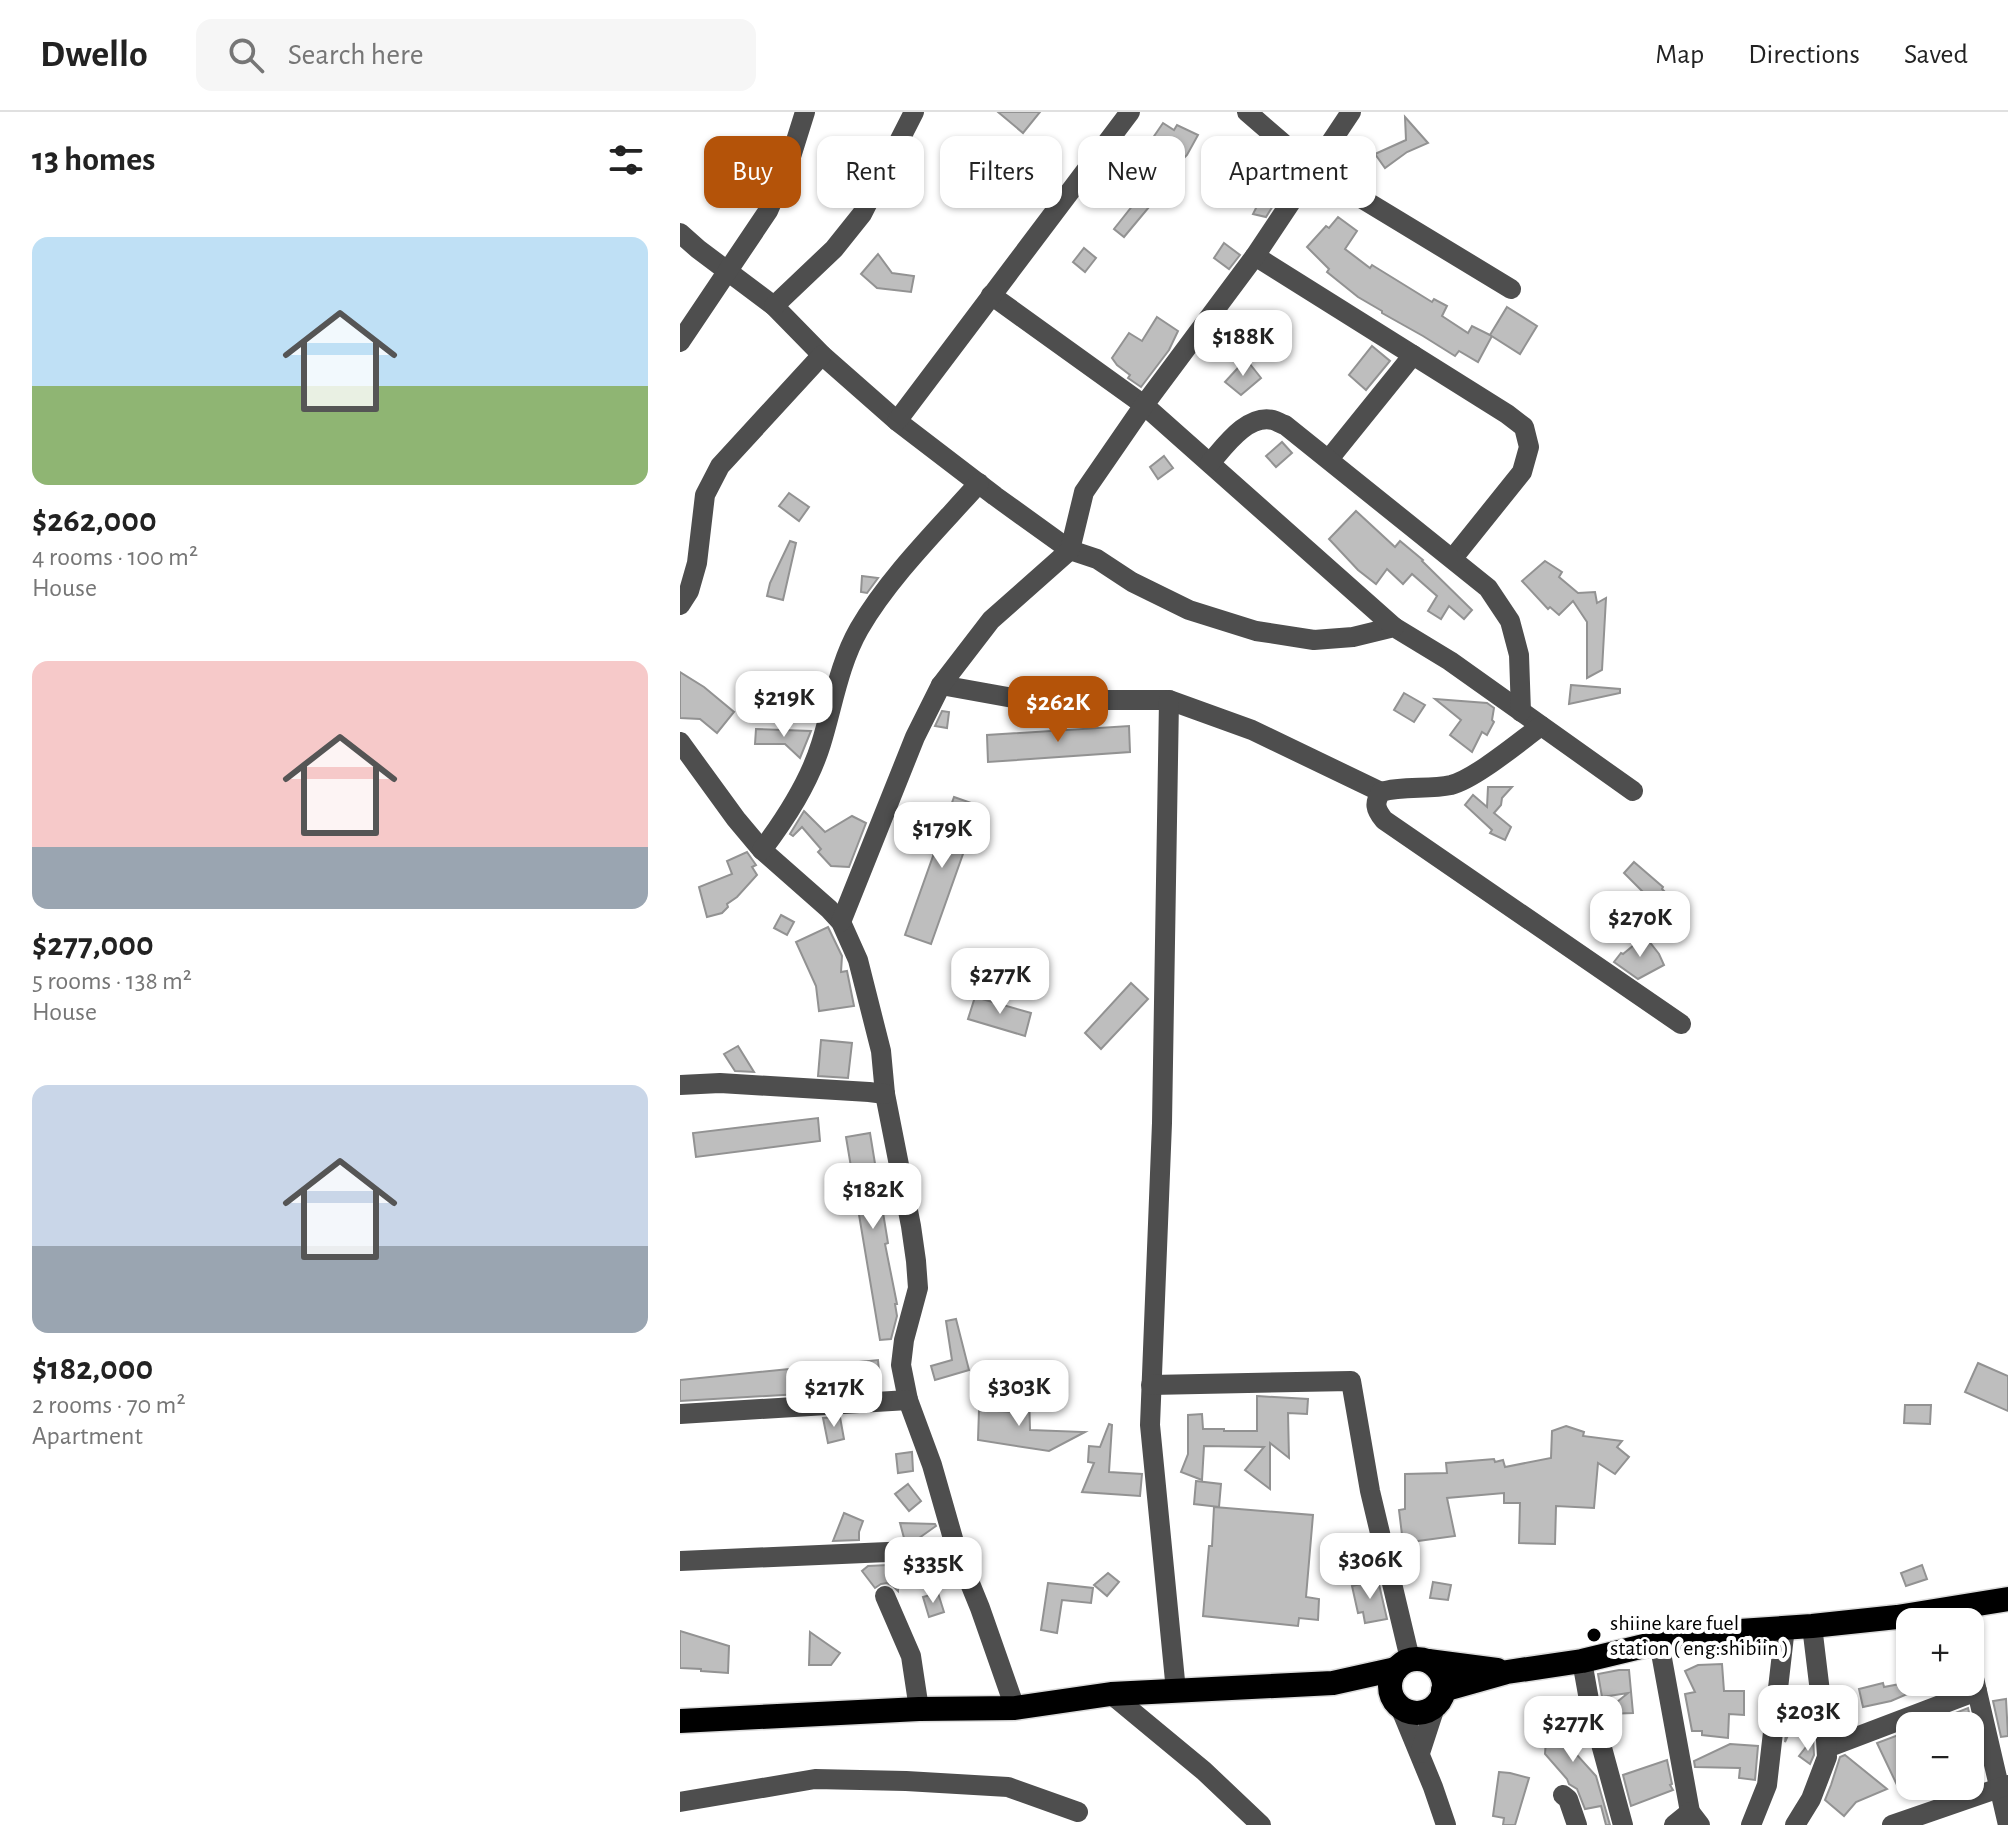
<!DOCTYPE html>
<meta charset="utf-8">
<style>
:root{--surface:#fff;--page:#f6f6f6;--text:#222;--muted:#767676;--line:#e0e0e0;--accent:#b45309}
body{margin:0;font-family:"Alegreya Sans",sans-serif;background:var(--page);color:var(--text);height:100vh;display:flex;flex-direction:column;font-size:30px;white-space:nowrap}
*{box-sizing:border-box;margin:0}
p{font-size:26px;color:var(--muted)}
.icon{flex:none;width:44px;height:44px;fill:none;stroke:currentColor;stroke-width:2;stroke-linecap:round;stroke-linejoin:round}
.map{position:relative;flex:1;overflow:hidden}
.drawer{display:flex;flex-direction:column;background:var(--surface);width:680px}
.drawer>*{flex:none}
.banner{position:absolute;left:24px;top:24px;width:760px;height:72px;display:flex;gap:16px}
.tools{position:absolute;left:1216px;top:1496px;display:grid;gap:16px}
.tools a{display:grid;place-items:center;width:88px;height:88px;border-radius:16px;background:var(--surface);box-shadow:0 2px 6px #0004;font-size:40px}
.price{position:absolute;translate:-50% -68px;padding:0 18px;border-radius:16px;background:#fff;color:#222;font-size:26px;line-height:52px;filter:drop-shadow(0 2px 4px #0008)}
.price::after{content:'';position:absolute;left:50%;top:48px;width:24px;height:18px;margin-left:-12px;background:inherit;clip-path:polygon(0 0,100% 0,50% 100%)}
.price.on{background:var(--accent);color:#fff}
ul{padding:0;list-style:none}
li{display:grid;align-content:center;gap:16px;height:424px;padding:0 32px}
li span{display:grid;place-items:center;height:248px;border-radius:16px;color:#555}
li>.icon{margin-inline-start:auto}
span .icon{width:144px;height:144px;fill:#fffc;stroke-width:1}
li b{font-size:34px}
h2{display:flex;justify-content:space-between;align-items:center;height:96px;padding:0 32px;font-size:34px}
.tag{padding:0 28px;border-radius:16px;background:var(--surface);box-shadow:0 2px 6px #0004;font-size:28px;line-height:72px}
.tag.on{background:var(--accent);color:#fff}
header{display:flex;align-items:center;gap:48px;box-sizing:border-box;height:112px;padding:0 40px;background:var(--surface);border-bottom:2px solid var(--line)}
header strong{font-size:38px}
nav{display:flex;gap:44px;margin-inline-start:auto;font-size:28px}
.search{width:560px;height:72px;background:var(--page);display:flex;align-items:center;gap:20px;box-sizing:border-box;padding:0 28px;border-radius:16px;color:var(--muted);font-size:30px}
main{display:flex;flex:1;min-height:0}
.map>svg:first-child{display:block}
.building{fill:#bebebe;stroke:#929292;stroke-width:2}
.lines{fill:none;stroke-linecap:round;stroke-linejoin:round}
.highway-casing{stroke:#dbdbdb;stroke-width:27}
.minor{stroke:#4e4e4e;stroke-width:20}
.highway{stroke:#000;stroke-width:24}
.poi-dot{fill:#000;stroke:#fff;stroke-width:3}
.labels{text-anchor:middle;stroke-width:8;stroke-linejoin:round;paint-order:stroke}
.poi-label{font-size:22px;fill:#000;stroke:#fff;text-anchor:start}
</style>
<header>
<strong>Dwello</strong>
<div class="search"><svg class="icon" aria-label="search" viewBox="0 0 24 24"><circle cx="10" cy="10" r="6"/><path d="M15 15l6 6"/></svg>Search here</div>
<nav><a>Map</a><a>Directions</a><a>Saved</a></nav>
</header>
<main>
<section class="drawer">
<h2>13 homes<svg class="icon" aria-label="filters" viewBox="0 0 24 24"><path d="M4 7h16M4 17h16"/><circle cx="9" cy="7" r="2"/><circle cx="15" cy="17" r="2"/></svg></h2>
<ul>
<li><span style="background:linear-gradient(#bfe0f5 60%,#8fb573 0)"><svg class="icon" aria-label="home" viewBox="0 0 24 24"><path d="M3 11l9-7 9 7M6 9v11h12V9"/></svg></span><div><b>$262,000</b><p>4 rooms · 100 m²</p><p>House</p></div></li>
<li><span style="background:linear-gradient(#f6c9c9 75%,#9aa5b1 0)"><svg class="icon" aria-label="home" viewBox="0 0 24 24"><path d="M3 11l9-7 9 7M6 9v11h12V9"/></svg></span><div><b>$277,000</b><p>5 rooms · 138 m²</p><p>House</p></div></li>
<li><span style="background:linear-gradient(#c9d6e8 65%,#9aa5b1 0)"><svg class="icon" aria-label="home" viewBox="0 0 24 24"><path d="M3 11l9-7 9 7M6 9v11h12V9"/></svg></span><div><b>$182,000</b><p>2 rooms · 70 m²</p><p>Apartment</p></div></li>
</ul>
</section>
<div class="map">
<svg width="1328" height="1713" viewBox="0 0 1328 1713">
<rect width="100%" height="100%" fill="#fff"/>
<g class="building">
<path d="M 318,0 L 360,0 L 343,21 Z"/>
<path d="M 725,5 L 748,31 L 727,40 L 705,56 L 695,42 L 726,28 Z"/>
<path d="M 483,11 L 494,18 L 497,13 L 518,23 L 507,43 L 496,54 L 466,36 Z"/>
<path d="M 170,28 L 193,37 L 185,57 L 162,47 Z"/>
<path d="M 469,73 L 480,82 L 444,125 L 434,117 Z"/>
<path d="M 589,81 L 596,89 L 586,105 L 573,102 L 578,92 Z"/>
<path d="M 658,105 L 677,119 L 665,137 L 690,156 L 692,153 L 752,190 L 754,187 L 767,194 L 762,204 L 788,221 L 792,214 L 812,224 L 798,250 L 779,239 L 775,244 L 743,224 L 702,201 L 702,199 L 678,185 L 647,160 L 649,157 L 627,135 L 646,114 L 649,116 Z"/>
<path d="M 544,131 L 560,143 L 549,157 L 534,146 Z"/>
<path d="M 404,136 L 416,146 L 405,160 L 393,150 Z"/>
<path d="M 198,142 L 212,161 L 234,164 L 231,180 L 197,176 L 181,162 Z"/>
<path d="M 827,195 L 857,214 L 840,242 L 810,223 Z"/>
<path d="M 477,205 L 498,219 L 489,238 L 461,275 L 448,266 L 450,263 L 437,253 L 432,246 L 449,221 L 462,229 Z"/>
<path d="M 692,234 L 710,249 L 686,278 L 669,263 Z"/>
<path d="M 566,247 L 581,266 L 561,283 L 545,270 Z"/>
<path d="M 602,330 L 612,341 L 596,355 L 586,344 Z"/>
<path d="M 484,344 L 493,356 L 478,367 L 470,355 Z"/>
<path d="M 109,381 L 129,395 L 119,409 L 99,394 Z"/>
<path d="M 676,399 L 715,435 L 720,429 L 743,448 L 742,449 L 792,498 L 784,507 L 769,494 L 761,507 L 748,499 L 757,484 L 732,462 L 723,472 L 707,457 L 696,472 L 678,458 L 649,427 Z"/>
<path d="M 110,429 L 116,431 L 103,488 L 87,484 L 90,471 Z"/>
<path d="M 865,449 L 882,460 L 879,465 L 898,481 L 915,480 L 917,491 L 926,486 L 922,558 L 907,566 L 907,510 L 893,489 L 879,503 L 870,495 L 868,497 L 842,469 Z"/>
<path d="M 182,464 L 198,466 L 187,481 L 181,480 Z"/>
<path d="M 0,560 L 24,575 L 54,600 L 37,621 L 20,607 L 0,606 Z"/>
<path d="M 891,573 L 940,577 L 940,581 L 889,592 Z"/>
<path d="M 127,576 L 140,586 L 134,606 L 115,591 Z"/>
<path d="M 724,581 L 745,593 L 734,610 L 714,598 Z"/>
<path d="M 755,587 L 807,591 L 814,596 L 812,608 L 814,610 L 807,623 L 802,620 L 792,640 L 770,623 L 781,608 Z"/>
<path d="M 262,599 L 269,600 L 267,616 L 255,614 Z"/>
<path d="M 449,614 L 450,640 L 308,650 L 307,623 Z"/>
<path d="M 76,617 L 131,619 L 120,646 L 105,632 L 75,632 Z"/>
<path d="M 808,675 L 832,675 L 822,686 L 821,693 L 814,701 L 831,715 L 825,728 L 810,721 L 812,718 L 785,693 L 793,683 L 807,695 Z"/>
<path d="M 274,685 L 300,694 L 251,832 L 225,823 Z"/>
<path d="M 124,699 L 145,720 L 172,704 L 186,711 L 169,755 L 151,754 L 138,740 L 141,737 L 122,715 L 113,724 L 110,722 Z"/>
<path d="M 67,740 L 76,753 L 72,755 L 77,763 L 57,785 L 47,792 L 48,795 L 42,801 L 27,805 L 19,775 L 52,762 L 47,749 Z"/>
<path d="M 954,750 L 983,775 L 982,777 L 989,784 L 978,795 L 944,761 Z"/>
<path d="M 101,803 L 114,810 L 107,823 L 94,816 Z"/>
<path d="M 148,815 L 162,844 L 161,860 L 167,859 L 174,894 L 139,899 L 136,874 L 116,830 Z"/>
<path d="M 965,824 L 979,842 L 984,853 L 958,867 L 934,850 L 941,841 L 943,842 Z"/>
<path d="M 451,871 L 468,887 L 421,937 L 405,921 Z"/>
<path d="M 295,885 L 351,901 L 345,924 L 288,907 Z"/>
<path d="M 141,928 L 172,931 L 168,966 L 138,964 Z"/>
<path d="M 58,934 L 74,960 L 55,959 L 44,942 Z"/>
<path d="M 138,1006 L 140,1029 L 16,1045 L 13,1021 Z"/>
<path d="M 190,1021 L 208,1131 L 205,1132 L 217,1192 L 215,1192 L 217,1204 L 211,1227 L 200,1228 L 166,1025 Z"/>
<path d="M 276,1207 L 289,1258 L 255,1268 L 251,1254 L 272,1248 L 266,1209 Z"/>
<path d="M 198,1248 L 200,1271 L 153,1277 L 154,1280 L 0,1289 L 0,1268 Z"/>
<path d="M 1298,1251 L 1328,1264 L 1328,1299 L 1285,1280 Z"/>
<path d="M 349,1281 L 350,1318 L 405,1320 L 369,1339 L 298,1328 L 299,1298 L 333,1300 L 332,1282 Z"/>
<path d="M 577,1284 L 628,1287 L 627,1302 L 608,1301 L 609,1346 L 590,1331 L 590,1377 L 565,1358 L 584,1335 L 524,1334 L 522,1368 L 501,1360 L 508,1342 L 508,1303 L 522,1302 L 523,1317 L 544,1317 L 544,1319 L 577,1319 Z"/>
<path d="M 1225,1293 L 1251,1293 L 1250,1312 L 1224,1311 Z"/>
<path d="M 160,1305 L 164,1327 L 148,1331 L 143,1306 Z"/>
<path d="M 429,1312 L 432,1313 L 429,1360 L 462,1362 L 460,1384 L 402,1380 L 414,1351 L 408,1350 L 409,1334 L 420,1335 Z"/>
<path d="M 886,1314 L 904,1320 L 903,1324 L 942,1329 L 937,1335 L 949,1345 L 935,1362 L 918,1351 L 914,1396 L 876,1394 L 875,1432 L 839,1431 L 840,1391 L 824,1391 L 824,1381 L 767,1386 L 775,1424 L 723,1431 L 719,1398 L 725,1397 L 725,1362 L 767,1361 L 766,1351 L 814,1347 L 815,1350 L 823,1348 L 825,1355 L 871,1346 L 872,1319 Z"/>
<path d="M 232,1340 L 233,1359 L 218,1361 L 216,1342 Z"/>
<path d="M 516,1369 L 541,1372 L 539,1395 L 514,1392 Z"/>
<path d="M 228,1372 L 241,1389 L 229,1399 L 215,1382 Z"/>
<path d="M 534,1395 L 633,1403 L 626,1485 L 639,1487 L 638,1508 L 619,1506 L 618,1514 L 523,1504 L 529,1434 L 532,1434 Z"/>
<path d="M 164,1401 L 183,1409 L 179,1420 L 179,1428 L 153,1429 Z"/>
<path d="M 220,1411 L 255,1412 L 256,1414 L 239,1426 L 224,1426 Z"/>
<path d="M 208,1453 L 219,1468 L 218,1479 L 213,1474 L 207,1471 L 201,1472 L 195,1476 L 182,1459 L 188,1454 Z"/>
<path d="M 1242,1453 L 1247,1467 L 1226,1474 L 1221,1461 Z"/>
<path d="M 428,1461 L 439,1470 L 427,1484 L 414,1473 Z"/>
<path d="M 698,1468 L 707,1507 L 685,1511 L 683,1500 L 678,1501 L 672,1474 Z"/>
<path d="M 753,1470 L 771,1473 L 768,1488 L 750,1486 Z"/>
<path d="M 368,1471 L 413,1476 L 411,1491 L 382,1488 L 377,1521 L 361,1518 Z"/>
<path d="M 258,1481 L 264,1500 L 249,1505 L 243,1485 Z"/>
<path d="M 0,1519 L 49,1534 L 48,1561 L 21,1559 L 21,1557 L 0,1556 Z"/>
<path d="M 130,1520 L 160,1541 L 151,1553 L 129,1553 Z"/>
<path d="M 1042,1552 L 1044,1579 L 1064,1579 L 1064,1603 L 1049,1602 L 1048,1626 L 1022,1623 L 1022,1619 L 1012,1619 L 1005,1582 L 1015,1580 L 1005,1559 L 1018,1553 Z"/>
<path d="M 939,1558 L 949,1558 L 953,1601 L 926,1602 L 926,1599 L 948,1581 L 922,1585 L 918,1562 Z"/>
<path d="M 1230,1570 L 1245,1570 L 1246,1574 L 1211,1589 L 1183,1595 L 1179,1577 L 1203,1571 L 1204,1575 Z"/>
<path d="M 1326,1587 L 1328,1624 L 1321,1625 L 1313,1589 Z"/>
<path d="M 1288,1596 L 1292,1614 L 1242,1614 Z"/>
<path d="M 881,1602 L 902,1629 L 887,1632 L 916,1664 L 930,1713 L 926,1713 L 921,1694 L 905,1697 L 897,1677 L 889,1672 L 887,1667 L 865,1642 L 867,1613 Z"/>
<path d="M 1108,1602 L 1117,1603 L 1105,1630 Z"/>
<path d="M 1221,1622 L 1230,1641 L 1230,1668 L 1217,1673 L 1197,1631 Z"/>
<path d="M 1133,1626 L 1134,1643 L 1130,1652 L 1119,1644 Z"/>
<path d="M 1050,1632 L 1078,1634 L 1075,1668 L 1059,1666 L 1060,1656 L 1015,1655 L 1014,1649 Z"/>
<path d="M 1165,1643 L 1207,1677 L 1176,1690 L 1164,1704 L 1145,1688 L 1151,1673 L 1160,1645 Z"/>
<path d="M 987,1648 L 992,1672 L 990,1673 L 993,1678 L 951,1694 L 943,1663 Z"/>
<path d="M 819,1660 L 830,1661 L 849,1666 L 835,1713 L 823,1713 L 824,1706 L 813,1704 Z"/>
</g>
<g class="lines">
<g class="highway-casing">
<g id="highway">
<circle cx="737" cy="1574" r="27"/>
<path d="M 748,1549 L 817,1558"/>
<path d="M 763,1578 L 827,1560 L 902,1549 L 1014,1522 L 1132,1514 L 1217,1505 L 1328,1487"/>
<path d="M 0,1609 L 239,1597 L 335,1596 L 431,1582 L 653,1571 L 716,1557"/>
</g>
</g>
<g class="minor">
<path d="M 567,0 L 633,57 L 831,177"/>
<path d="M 0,121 L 18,137 L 94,194 L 142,243 L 217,309 L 315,384 L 390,438 L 417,447 L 452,470 L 509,498 L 576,519 L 634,528 L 673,525 L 714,515 L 770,549 L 953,679"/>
<path d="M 575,144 L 827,302 L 844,315 L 849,335 L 842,360 L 773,446"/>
<path d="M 311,183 L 464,293 L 714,515"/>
<path d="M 94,194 L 154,137 L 182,102 L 234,0"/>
<path d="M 0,230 L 88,99 L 109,51 L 125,0"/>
<path d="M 217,309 L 450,0"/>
<path d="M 649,347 L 733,243"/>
<path d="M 530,351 C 545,334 567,302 593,308 C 597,309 601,312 605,313 L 808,476 L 830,509 L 839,543 L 841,600"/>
<path d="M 0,493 L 9,479 L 17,451 L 25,383 L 40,354 L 142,243"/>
<path d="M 261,573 L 344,588 L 489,588 L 572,618 L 701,680"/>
<path d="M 489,588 L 482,1011 L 470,1313 L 496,1579"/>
<path d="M 861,614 C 839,630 795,667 771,673 C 748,678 723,673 701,680 C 694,691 695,697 704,708 L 1001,912"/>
<path d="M 0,630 L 56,707 L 82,738 L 149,797 L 161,810 L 178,848 L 201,939 L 205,982 L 231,1114 L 236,1149 L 238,1176 L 224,1228 L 221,1253 L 228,1288 L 252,1353 L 276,1437 L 300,1496 L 335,1596"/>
<path d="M 82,738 C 106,706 129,671 141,632 C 153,593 159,552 179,517 C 209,465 259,416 299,371"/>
<path d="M 161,810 L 235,625 L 261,573 L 311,508 L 390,438 L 404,380 L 464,293 L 575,144 L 671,0"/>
<path d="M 0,973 L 40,971 L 189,980 L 205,982"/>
<path d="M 471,1273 L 671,1269 L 690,1379 L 730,1547"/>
<path d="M 0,1302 L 228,1288"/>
<path d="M 0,1449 L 276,1437"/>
<path d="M 205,1484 L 231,1544 L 239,1597"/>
<path d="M 979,1530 L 1010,1700"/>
<path d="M 902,1549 L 909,1588 L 943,1713"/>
<path d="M 1290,1549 L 1328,1713"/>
<path d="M 431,1582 L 524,1659 L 581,1713"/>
<path d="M 720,1595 L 753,1675 L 766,1713"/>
<path d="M 1147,1636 L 1297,1579"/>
<path d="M 740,1641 L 756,1592"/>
<path d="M 883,1683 L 888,1687 L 897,1713"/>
<path d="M 0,1690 L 135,1667 L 226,1669 L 328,1675 L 398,1700"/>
<path d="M 994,1713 L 1010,1700 L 1020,1713"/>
<path d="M 1071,1713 L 1087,1673 L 1105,1515"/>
<path d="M 1115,1713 L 1131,1687 L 1147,1645 L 1145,1612 L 1140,1580 L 1132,1514"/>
<path d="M 1212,1713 L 1328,1673"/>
</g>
<use href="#highway" class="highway"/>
</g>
<circle class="poi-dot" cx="914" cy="1523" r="8"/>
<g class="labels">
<g class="poi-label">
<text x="930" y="1518">shiine kare fuel<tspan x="930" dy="25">station ( eng:shibiin )</tspan></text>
</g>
</g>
</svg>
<div class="tools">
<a>+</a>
<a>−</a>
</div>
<b class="price" style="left:563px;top:266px">$188K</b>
<b class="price" style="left:104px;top:627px">$219K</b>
<b class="price on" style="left:378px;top:632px">$262K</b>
<b class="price" style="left:262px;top:758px">$179K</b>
<b class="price" style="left:960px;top:847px">$270K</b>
<b class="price" style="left:320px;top:904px">$277K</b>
<b class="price" style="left:193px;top:1119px">$182K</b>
<b class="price" style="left:339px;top:1316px">$303K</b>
<b class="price" style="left:154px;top:1317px">$217K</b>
<b class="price" style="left:690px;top:1489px">$306K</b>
<b class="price" style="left:253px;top:1493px">$335K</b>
<b class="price" style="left:1128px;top:1641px">$203K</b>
<b class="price" style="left:893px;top:1652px">$277K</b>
<div class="banner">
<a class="tag on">Buy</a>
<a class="tag">Rent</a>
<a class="tag">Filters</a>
<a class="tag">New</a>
<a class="tag">Apartment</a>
</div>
</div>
</main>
